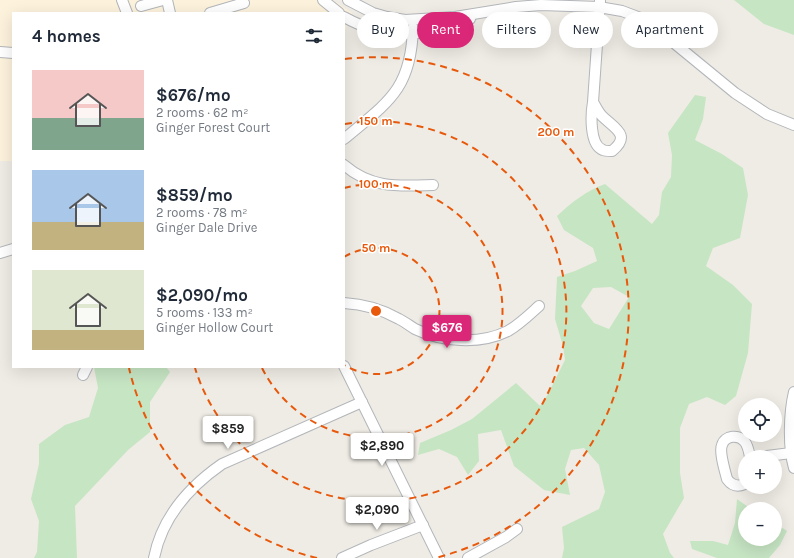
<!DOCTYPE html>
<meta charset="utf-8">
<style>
:root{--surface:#fff;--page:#f6f6f7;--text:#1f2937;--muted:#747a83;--accent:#db2777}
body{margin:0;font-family:Karla,sans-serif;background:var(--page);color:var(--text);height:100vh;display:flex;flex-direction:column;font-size:15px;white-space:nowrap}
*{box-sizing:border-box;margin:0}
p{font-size:13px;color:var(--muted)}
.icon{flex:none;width:22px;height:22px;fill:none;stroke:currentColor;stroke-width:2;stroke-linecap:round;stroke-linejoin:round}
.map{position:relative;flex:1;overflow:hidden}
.drawer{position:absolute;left:12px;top:12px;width:333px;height:356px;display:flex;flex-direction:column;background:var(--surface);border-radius:0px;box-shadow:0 4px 16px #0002}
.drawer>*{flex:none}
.top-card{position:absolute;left:357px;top:12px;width:377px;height:36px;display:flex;gap:8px}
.fabs{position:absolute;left:738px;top:398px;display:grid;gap:8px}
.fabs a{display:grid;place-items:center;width:44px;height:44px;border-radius:50%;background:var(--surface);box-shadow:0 4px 16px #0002;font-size:20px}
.price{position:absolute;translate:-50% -34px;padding:0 9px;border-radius:4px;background:#fff;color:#222;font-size:13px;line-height:26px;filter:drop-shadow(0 1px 2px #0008)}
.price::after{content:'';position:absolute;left:50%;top:24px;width:12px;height:9px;margin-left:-6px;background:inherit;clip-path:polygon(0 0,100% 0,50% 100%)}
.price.active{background:var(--accent);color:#fff}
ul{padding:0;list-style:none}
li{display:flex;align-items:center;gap:12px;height:100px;padding:0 20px}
li span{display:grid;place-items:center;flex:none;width:112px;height:80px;border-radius:0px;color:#555}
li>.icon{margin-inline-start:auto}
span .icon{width:48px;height:48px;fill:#fffc;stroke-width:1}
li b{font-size:17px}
h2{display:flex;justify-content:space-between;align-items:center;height:48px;padding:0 20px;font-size:17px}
.chip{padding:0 14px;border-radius:18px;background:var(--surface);box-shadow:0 4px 16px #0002;font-size:14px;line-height:36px}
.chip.active{background:var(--accent);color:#fff}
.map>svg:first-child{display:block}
.commercial{fill:#fdf2dc}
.green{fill:#c6e5c3;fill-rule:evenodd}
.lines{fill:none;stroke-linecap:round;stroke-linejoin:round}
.street-casing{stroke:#b3b6ba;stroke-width:12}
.street{stroke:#fff;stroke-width:10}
.ring{fill:none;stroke:#e8590c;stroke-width:2;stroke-dasharray:7 5}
.centre{fill:#e8590c;stroke:#fff;stroke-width:2}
.ring-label{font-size:12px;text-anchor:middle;font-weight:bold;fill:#e8590c;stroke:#fff;stroke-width:3;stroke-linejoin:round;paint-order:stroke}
</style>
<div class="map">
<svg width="794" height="558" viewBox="0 0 794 558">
<rect width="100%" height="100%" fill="#efece5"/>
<path class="commercial" d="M 0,0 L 333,0 L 352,13 L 344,33 L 344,13 L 13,13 L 13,161 L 0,161 Z"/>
<g class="green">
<path d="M 734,0 L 794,0 L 794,35 L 764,24 Z"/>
<path d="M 695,95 L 706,97 L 703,119 L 695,140 L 722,154 L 743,168 L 748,195 L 740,238 L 713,248 L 706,266 L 733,285 L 752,304 L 748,353 L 736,396 L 725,405 L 707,397 L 689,404 L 680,428 L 680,473 L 684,498 L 663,534 L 670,553 L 674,558 L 562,558 L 564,548 L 562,527 L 599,509 L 605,492 L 599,465 L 584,448 L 571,450 L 565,469 L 570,495 L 544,490 L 514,466 L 501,430 L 478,434 L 479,461 L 468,475 L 457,457 L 439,449 L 418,455 L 420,443 L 451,430 L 472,419 L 516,383 L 540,406 L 548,394 L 565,360 L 563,346 L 555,319 L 557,277 L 575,271 L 597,261 L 593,248 L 564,230 L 557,216 C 572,202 586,191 605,184 L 652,224 L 659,215 L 662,192 L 671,177 L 672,155 L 668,133 ZM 611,287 L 629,297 L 609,329 L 594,323 L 581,306 L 593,288 Z"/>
<path d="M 94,367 L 166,367 L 170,372 L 150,402 L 150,432 L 128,450 L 75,506 L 77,558 L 34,558 L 37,552 L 39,521 L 31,499 L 39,464 L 39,444 L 65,425 L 89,417 L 98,388 Z"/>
<path d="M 737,499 L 751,509 L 745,509 L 745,539 L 775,539 L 775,523 L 787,531 L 780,545 L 769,558 L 717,558 L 692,549 L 690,541 L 713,541 L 728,545 L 735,523 Z"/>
</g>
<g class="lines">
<g class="street-casing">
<g id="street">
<path d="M 122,0 L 127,13"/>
<path d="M 167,0 L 170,13"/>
<path d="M 323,0 L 339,13"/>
<path d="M 348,0 L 373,13 L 387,17 L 405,20 L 455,17 L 516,7 L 541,5 L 599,7 L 622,11 L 646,20 L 735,93 L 767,114 L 794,125"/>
<path d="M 141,6 L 163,0"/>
<path d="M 210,13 L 244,3"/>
<path d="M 344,17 C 389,42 423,36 470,19"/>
<path d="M 0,52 L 13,53"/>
<path d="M 593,102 C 596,107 598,112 602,116 C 614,128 632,135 612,151 C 610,151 605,151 603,150 C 589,145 591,113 593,102 L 600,1"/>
<path d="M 344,139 C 388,102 411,90 413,28"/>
<path d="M 344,165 C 372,189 399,186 433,185"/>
<path d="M 0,253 L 13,249"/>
<path d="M 344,303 C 363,304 383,310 399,319 C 405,322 410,326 415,329 C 442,342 480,345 508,331 C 520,324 529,315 539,306"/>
<path d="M 344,366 L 439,558"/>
<path d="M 83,375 L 87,367"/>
<path d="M 794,392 C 789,413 788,447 794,468"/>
<path d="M 759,457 L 791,453"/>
<path d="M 745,484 C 738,487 732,486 727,479 C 725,471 719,452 722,445 C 725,435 739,434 745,442 C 748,446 749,452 750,457"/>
<path d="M 154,558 C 162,517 189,487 222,464 L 362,402"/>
<path d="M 342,558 L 371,545 L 423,525"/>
<path d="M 468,558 L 506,537 L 517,529"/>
</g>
</g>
<use href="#street" class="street"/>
</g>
<g class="ring">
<path d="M344 257A63 63 0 1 1 344 365"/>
<path d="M344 188A127 127 0 1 1 262 368"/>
<path d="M345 124A190 190 0 1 1 195 368"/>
<path d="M317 558A254 254 0 0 1 129 368M345 59A254 254 0 0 1 435 558"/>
</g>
<circle cx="376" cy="311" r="6" class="centre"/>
<g class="ring-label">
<text x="376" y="125">150 m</text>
<text x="556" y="136">200 m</text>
<text x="376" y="188">100 m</text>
<text x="376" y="252">50 m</text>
</g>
</svg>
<div class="fabs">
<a><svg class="icon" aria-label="locate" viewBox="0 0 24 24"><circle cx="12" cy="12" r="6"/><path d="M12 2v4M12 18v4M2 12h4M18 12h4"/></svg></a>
<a>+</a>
<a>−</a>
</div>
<b class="price active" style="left:447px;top:349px">$676</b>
<b class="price" style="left:228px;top:450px">$859</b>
<b class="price" style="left:382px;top:467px">$2,890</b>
<b class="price" style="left:377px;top:531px">$2,090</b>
<div class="top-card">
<a class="chip">Buy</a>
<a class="chip active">Rent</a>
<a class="chip">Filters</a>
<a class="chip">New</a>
<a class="chip">Apartment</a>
</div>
<section class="drawer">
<h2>4 homes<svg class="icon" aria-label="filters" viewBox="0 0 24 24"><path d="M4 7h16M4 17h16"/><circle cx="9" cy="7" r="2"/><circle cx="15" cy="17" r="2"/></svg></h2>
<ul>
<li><span style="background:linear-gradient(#f6c9c9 60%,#7fa58c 0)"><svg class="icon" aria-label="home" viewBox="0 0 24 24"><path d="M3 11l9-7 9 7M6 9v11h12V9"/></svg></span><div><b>$676/mo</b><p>2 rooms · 62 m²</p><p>Ginger Forest Court</p></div></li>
<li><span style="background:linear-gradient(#a9c7e8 65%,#c2b280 0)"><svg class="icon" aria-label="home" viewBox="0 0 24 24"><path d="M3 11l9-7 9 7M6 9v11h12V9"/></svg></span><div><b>$859/mo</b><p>2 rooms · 78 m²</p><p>Ginger Dale Drive</p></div></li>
<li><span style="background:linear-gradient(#dfe7d0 75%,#c2b280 0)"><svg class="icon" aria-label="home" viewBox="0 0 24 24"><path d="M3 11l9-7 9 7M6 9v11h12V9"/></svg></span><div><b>$2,090/mo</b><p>5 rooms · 133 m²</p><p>Ginger Hollow Court</p></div></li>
</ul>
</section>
</div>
